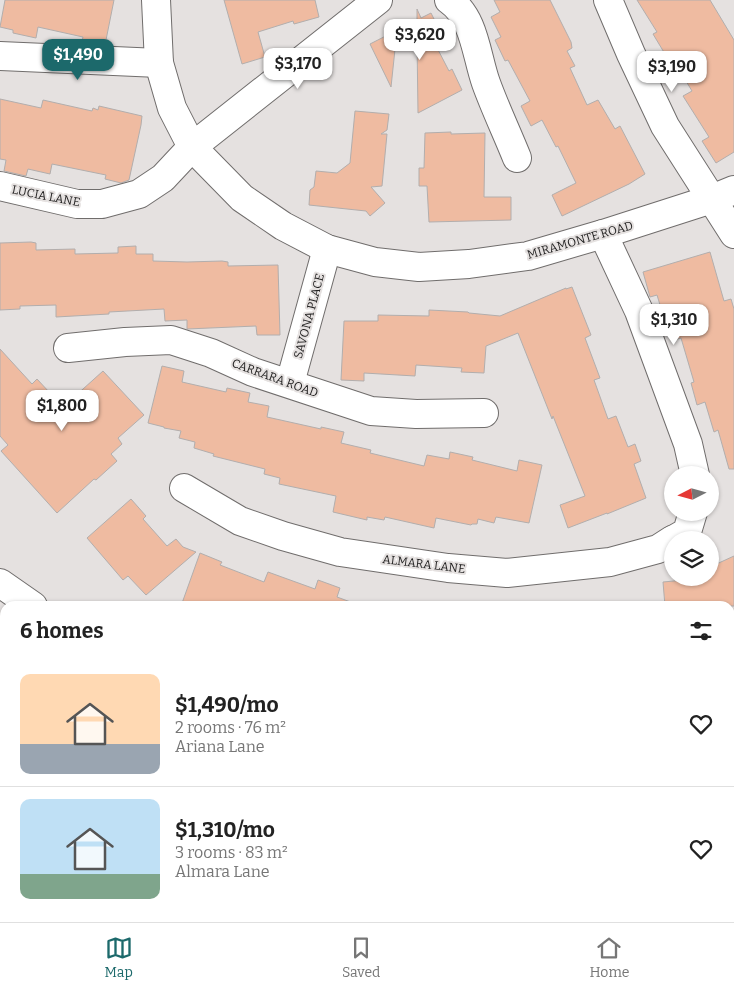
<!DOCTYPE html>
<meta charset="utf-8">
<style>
:root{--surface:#fff;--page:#f6f6f6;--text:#222;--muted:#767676;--line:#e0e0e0;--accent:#1c696b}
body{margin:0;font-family:Bitter,serif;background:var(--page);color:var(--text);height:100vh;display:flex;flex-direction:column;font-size:19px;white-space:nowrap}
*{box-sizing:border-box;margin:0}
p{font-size:16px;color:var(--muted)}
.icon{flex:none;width:28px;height:28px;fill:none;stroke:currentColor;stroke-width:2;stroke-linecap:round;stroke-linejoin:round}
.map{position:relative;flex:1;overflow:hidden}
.side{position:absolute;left:0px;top:601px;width:735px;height:321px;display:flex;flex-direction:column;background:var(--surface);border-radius:15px 15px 0 0;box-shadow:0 1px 4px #0004}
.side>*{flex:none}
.needle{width:32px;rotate:264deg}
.buttons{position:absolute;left:664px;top:466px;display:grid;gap:10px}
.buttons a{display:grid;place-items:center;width:55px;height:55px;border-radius:50%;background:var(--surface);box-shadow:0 1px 4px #0004;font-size:25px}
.price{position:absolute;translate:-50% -42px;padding:0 11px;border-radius:10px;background:#fff;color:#222;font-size:16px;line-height:32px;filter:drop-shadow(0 1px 2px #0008)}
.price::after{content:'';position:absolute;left:50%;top:30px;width:15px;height:11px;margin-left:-8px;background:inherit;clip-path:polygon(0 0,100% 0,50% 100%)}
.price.on{background:var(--accent);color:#fff}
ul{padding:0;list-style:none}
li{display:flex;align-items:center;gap:15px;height:125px;padding:0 20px}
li+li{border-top:1px solid var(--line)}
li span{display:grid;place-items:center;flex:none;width:140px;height:100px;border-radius:10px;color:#555}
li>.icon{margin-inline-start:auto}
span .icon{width:60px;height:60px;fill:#fffc;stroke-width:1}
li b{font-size:21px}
h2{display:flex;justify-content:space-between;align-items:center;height:60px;padding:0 20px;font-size:21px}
.dock{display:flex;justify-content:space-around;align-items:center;height:70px;border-top:1px solid var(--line);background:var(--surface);font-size:14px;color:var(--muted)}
.dock a{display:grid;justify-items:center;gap:2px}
.dock .on{color:var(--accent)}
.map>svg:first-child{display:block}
.building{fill:#efbba1;stroke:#b2aead}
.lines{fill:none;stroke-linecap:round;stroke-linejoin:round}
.minor-casing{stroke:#706d6c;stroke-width:30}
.major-casing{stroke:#706d6c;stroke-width:30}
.minor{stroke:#fff;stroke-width:28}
.major{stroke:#fff;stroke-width:28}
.labels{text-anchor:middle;stroke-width:4;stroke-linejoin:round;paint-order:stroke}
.street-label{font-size:12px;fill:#232222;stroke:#e5e1e0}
</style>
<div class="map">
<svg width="734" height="922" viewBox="0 0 734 922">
<rect width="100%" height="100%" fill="#e5e1e0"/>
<g class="building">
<path d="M 5,0 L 114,0 L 105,45 L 82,41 L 83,37 L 38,27 L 36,38 L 13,33 L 13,30 L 0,27 Z"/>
<path d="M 224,0 L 315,0 L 319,17 L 294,24 L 293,21 L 258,32 L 265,57 L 242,64 Z"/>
<path d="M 494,0 L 550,0 L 571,42 L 572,48 L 567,51 L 575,66 L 570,68 L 587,105 L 598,100 L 615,129 L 620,126 L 645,174 L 629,184 L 562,216 L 552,195 L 576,183 L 558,146 L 556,147 L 542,120 L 531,126 L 521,106 L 530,101 L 508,60 L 505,61 L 495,40 L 501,37 L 491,17 L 500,12 Z"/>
<path d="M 637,0 L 710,0 L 734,40 L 734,152 L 716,163 L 702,141 L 709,137 L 683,96 L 692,91 L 668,51 L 665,54 L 653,34 L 657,32 Z"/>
<path d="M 417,9 L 421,18 L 431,13 L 441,33 L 432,38 L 449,71 L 452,69 L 462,90 L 418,113 L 417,41 L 396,40 L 391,87 L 370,44 L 417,20 Z"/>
<path d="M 0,99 L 41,108 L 43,100 L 92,111 L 93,108 L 98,110 L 99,106 L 142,116 L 141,125 L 129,180 L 121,183 L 105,179 L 106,175 L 52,164 L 50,174 L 28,169 L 26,176 L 4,171 L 6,160 L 0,159 Z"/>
<path d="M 355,111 L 389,114 L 387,130 L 381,134 L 387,134 L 382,186 L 371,187 L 385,203 L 370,216 L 366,211 L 309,205 L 310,190 L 314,187 L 316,171 L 337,173 L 350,163 Z"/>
<path d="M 451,132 L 451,134 L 485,133 L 484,197 L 511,197 L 511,220 L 429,222 L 427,186 L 419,186 L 419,168 L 424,168 L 425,133 Z"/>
<path d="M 31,242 L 36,243 L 36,250 L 75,249 L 75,254 L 118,253 L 118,247 L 136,246 L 136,254 L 153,254 L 153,261 L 187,262 L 222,261 L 228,262 L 228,266 L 278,265 L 280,335 L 257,335 L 256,326 L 187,329 L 187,320 L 165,321 L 164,309 L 109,312 L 109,314 L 56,317 L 56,305 L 20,306 L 20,309 L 0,310 L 0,243 Z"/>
<path d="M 710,252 L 724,301 L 731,299 L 734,309 L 734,469 L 729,469 L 718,430 L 714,432 L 705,402 L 697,405 L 691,383 L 694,382 L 681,338 L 671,341 L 657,295 L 650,297 L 643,272 Z"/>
<path d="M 572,287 L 591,335 L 585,338 L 600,378 L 594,380 L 608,419 L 616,416 L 628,447 L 635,444 L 641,461 L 634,464 L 646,498 L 607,514 L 607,513 L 568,528 L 560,505 L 585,496 L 553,416 L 552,419 L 518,333 L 486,346 L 484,373 L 461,372 L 462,368 L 416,365 L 415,376 L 364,373 L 364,381 L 341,380 L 344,321 L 378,321 L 378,315 L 429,316 L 429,310 L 468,312 L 469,313 L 500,316 L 566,288 L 566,289 Z"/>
<path d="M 0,349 L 32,384 L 37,379 L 63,407 L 103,371 L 144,415 L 118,438 L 122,444 L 111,454 L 117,461 L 96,480 L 94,479 L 57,513 L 1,451 L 8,445 L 0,436 Z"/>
<path d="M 162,366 L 184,371 L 182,382 L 226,392 L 227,388 L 250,393 L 248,402 L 269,406 L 267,417 L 321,429 L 321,427 L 344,432 L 341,443 L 371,450 L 370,453 L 424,466 L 427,455 L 449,459 L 450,452 L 473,457 L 472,460 L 517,471 L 519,460 L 542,465 L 529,523 L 496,517 L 494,523 L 478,519 L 477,524 L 472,524 L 471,525 L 436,518 L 434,528 L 385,517 L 384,520 L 367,517 L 367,520 L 333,512 L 336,496 L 279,484 L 280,478 L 264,474 L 265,469 L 213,456 L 214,454 L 194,448 L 195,442 L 179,438 L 181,431 L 164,428 L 164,427 L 148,423 Z"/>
<path d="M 131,499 L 146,516 L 143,519 L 167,546 L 176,539 L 183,547 L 196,552 L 146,595 L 128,576 L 123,580 L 87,538 Z"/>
<path d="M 200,553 L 222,562 L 220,565 L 264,582 L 268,572 L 315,589 L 318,580 L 340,588 L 337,597 L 356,604 L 356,606 L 181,606 Z"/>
<path d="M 734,556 L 734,606 L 665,606 L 663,582 L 695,579 L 694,578 L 710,578 L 710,567 Z"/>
</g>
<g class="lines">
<g class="minor-casing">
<g id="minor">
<path d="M 156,0 L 159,63 L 172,108 L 192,147 L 242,198 L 283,226 L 327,249 L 375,262 L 419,267 L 469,264 L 528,256 L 603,234 L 712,199 L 734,190"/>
<path d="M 449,0 C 475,18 476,55 486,83 C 495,108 507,133 517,158"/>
<path d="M 608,0 L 631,54 L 665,126 L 734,234"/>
<path d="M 0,56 L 159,63"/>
<path d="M 0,186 L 77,204 L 102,204 L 139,194 L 163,178 L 192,147 L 378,0"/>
<path d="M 603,234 L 639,311 L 688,444 L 695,475"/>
<path d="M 68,348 L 125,342 L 171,340 L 211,353 L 253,372 L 371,411 L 416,414 L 484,413"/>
<path d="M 290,383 L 327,249"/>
<path d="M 184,488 L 240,521 L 283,536 L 340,552 L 448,568 L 507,573 L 610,562 L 658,549 L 672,540"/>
<path d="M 673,540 L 687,532 L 693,512"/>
<path d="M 0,849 L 5,856"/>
<path d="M 52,918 L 55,922"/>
</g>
</g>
<g class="major-casing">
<g id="major">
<path d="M 0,583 L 33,606"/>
<path d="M 730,771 L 734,770"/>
</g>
</g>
<use href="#minor" class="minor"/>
<use href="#major" class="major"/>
</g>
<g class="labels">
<g class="street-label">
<text transform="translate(46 196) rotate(11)" y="4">LUCIA LANE</text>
<text transform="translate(580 240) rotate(-16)" y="4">MIRAMONTE ROAD</text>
<text transform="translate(309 316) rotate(-75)" y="4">SAVONA PLACE</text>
<text transform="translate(275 378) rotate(20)" y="4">CARRARA ROAD</text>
<text transform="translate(424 564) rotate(7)" y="4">ALMARA LANE</text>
</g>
</g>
</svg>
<div class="buttons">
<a><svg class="needle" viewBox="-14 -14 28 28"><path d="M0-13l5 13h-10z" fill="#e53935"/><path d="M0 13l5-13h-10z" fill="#767676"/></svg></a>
<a><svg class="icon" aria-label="layers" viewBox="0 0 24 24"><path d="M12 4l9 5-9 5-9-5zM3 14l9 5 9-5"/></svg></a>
</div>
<b class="price" style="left:420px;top:61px">$3,620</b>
<b class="price on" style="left:78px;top:81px">$1,490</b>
<b class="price" style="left:298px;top:90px">$3,170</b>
<b class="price" style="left:672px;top:93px">$3,190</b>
<b class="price" style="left:674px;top:346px">$1,310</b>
<b class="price" style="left:62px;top:432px">$1,800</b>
<section class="side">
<h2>6 homes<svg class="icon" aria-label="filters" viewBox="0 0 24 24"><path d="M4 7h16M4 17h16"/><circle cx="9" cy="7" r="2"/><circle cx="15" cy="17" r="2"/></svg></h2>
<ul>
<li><span style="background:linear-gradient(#ffd9b3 70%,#9aa5b1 0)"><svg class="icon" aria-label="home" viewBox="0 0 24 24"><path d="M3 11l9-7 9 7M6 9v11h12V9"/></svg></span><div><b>$1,490/mo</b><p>2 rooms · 76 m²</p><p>Ariana Lane</p></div><svg class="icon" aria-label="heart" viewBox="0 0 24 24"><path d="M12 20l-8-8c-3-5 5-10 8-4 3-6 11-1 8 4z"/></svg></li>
<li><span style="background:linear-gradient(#bfe0f5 75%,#7fa58c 0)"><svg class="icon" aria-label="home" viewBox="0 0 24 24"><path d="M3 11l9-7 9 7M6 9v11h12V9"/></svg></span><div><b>$1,310/mo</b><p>3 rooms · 83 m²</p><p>Almara Lane</p></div><svg class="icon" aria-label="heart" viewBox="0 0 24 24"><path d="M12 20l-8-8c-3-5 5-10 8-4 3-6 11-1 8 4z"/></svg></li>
</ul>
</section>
</div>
<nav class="dock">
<a class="on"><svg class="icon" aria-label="map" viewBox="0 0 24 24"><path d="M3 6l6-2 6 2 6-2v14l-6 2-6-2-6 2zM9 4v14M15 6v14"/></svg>Map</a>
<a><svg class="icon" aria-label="saved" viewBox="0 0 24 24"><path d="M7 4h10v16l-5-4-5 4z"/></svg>Saved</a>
<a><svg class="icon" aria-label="home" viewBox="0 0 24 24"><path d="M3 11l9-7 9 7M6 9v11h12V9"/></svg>Home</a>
</nav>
